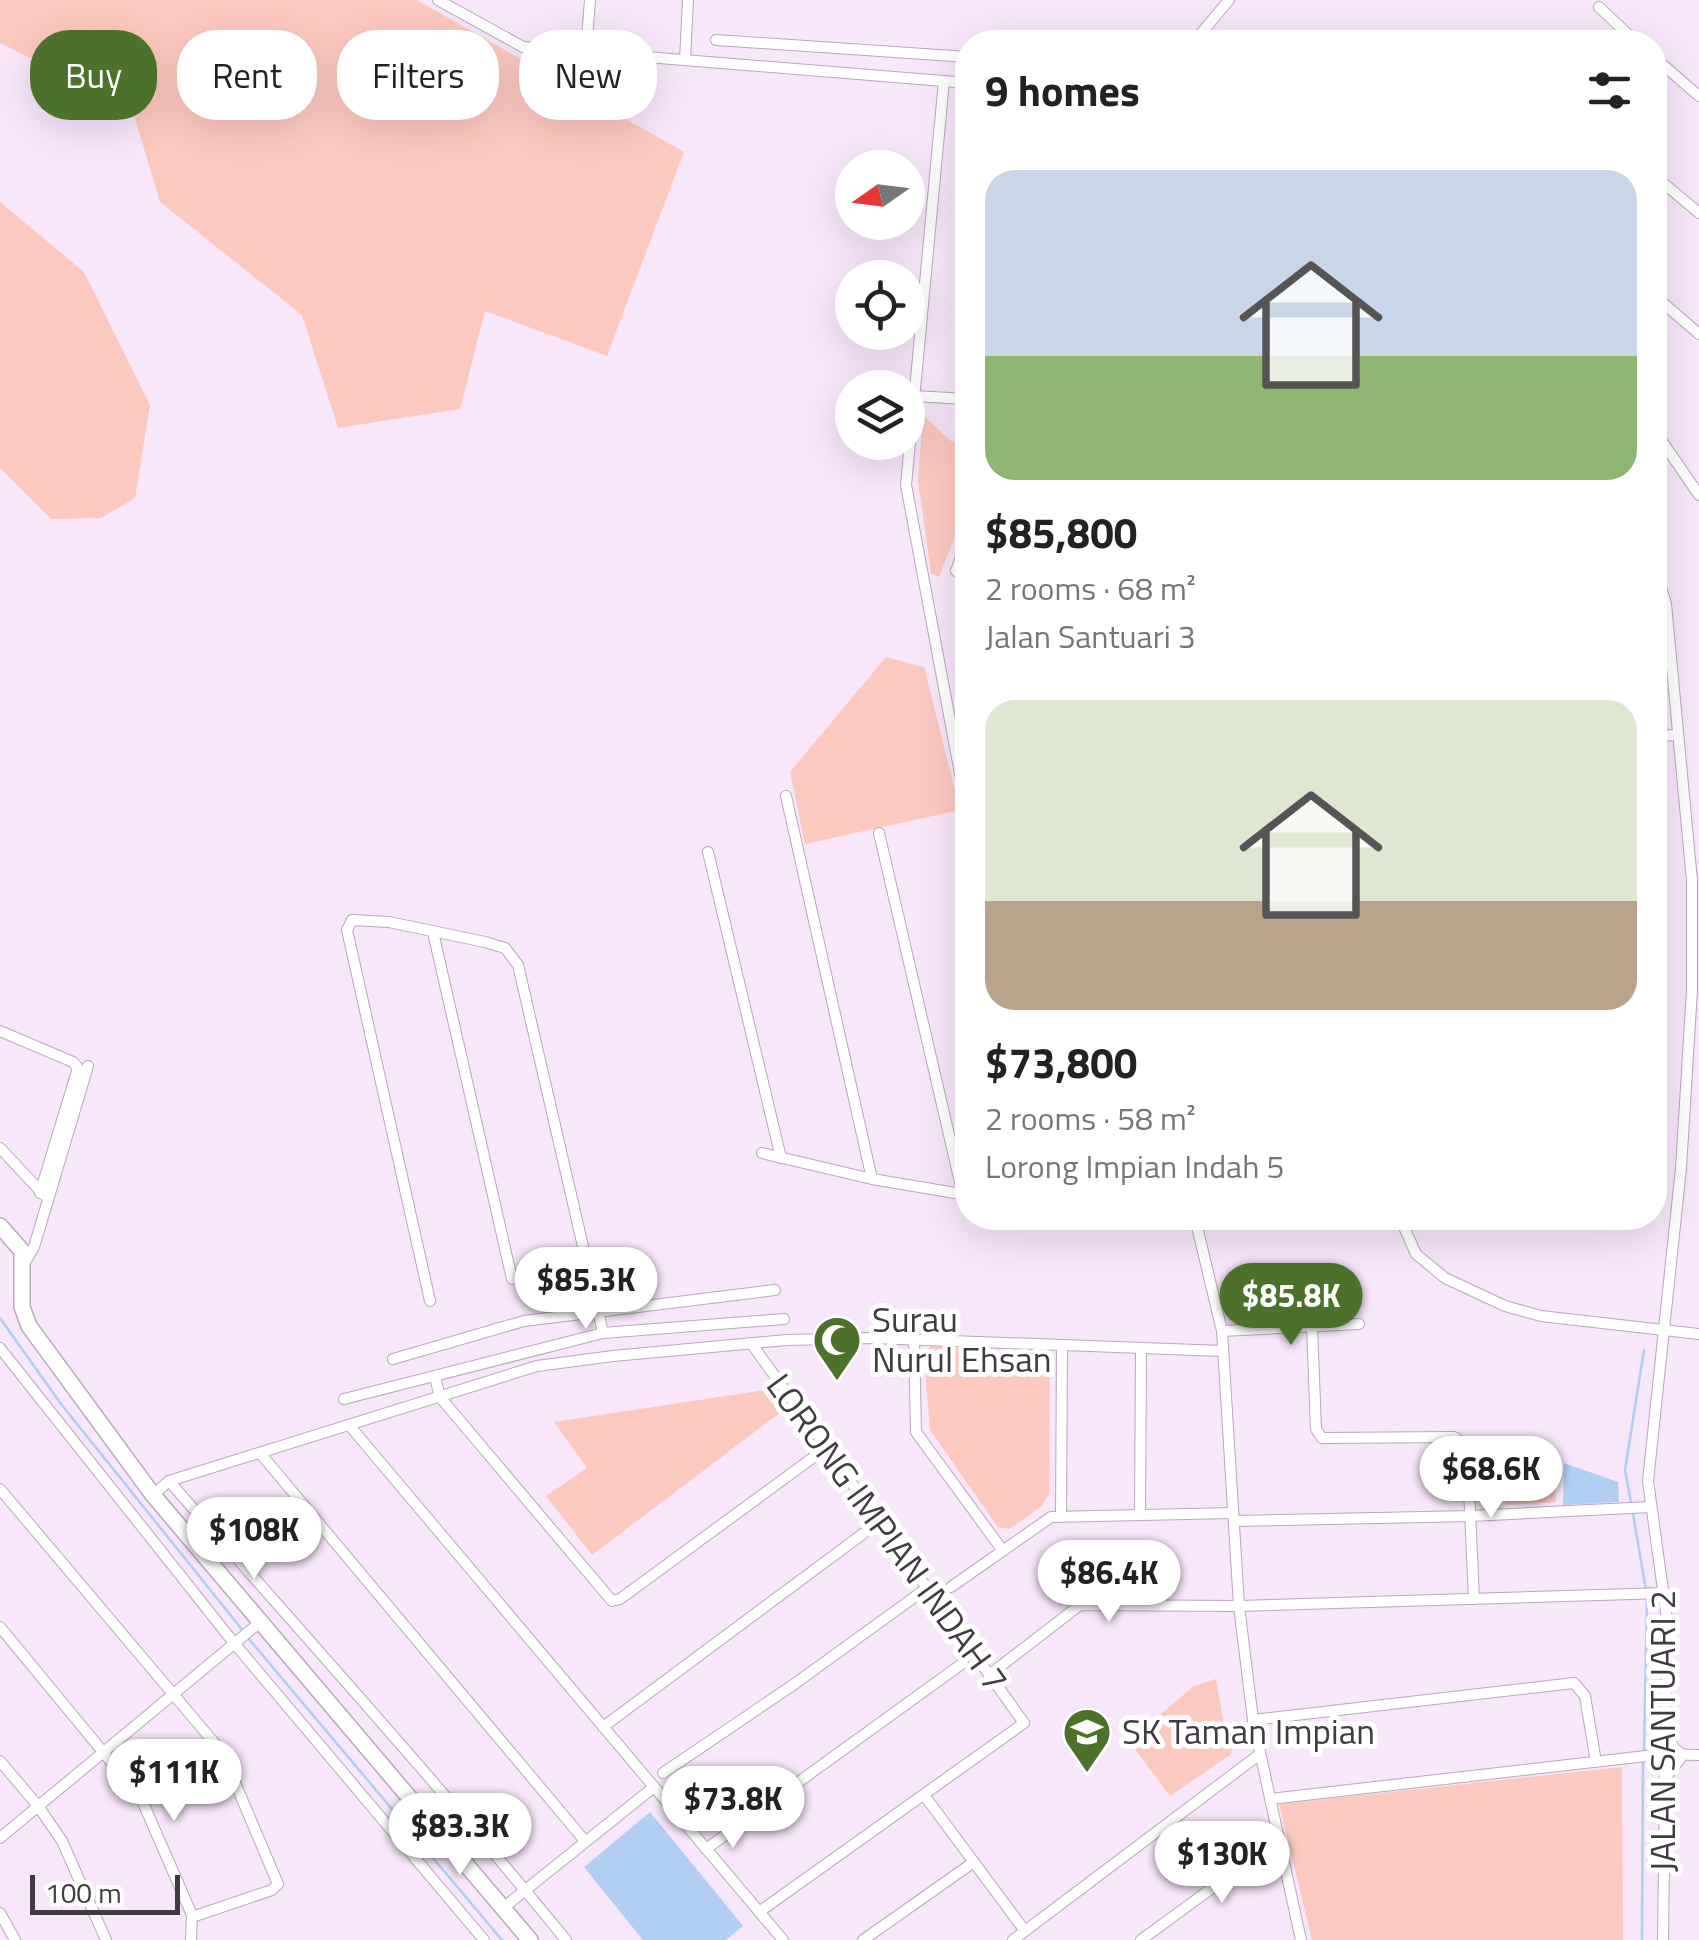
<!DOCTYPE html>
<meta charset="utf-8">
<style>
:root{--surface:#fff;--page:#f6f6f6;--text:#222;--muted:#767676;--accent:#4c712b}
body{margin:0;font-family:"Titillium Web",sans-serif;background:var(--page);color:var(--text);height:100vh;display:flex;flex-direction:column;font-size:38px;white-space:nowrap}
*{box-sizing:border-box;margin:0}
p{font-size:32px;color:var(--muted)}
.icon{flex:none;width:55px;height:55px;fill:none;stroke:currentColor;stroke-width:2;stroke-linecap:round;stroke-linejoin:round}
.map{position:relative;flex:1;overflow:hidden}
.details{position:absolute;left:955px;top:30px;width:712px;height:1200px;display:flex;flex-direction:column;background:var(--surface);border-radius:40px;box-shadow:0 10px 40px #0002}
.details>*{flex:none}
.top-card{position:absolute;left:30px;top:30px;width:775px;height:90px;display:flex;gap:20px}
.needle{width:65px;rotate:256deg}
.controls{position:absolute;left:835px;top:150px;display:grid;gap:20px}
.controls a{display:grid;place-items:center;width:90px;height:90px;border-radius:50%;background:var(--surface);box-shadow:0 10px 40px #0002;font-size:50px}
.scale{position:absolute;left:30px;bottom:25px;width:150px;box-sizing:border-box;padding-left:10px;border:5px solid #413a42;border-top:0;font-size:28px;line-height:35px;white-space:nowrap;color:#413a42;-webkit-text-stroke:8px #fff;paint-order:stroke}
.price{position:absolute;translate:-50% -85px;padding:0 22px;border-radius:35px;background:#fff;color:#222;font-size:32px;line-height:65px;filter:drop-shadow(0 2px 5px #0008)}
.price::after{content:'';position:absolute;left:50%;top:60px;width:30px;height:22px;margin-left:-15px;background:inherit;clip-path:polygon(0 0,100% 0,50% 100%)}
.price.current{background:var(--accent);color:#fff}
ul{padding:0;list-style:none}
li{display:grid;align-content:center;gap:20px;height:530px;padding:0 30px}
li span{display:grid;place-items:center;height:310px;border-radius:30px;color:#555}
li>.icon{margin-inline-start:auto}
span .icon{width:180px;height:180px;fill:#fffc;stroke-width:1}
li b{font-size:42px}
h2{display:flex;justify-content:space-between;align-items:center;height:120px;padding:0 30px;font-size:42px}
.chip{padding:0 35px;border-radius:40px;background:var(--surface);box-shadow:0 10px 40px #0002;font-size:35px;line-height:90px}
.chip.current{background:var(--accent);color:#fff}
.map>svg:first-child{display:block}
.green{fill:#fcc9bf}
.water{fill:#b1cef3}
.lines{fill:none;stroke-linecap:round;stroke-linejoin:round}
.stream{stroke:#b1cef3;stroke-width:2.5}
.street-casing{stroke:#b8a8ba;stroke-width:12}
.secondary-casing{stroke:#b8a8ba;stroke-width:18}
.street{stroke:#fff;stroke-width:10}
.secondary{stroke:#fff;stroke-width:15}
.labels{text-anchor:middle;stroke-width:10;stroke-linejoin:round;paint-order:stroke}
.poi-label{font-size:35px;fill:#413a42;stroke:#fff;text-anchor:start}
.street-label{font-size:35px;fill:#413a42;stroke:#fff}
</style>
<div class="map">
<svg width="1699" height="1940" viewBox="0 0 1699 1940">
<rect width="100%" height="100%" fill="#f8e6fa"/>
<g class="green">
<path d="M 0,0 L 417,0 L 684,152 L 607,356 L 485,311 L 460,409 L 338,428 L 302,315 L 160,202 L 132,108 L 0,43 Z"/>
<path d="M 0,202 L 84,272 L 150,405 L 135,498 L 101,518 L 51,519 L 0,468 Z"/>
<path d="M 923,415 L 951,441 L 967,442 L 967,506 L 939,577 L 931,573 L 918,481 Z"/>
<path d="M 886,657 L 924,667 L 960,810 L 805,844 L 790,772 Z"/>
<path d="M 931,1346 L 1041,1355 L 1050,1366 L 1049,1494 L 1041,1507 L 1009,1529 L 998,1527 L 930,1430 L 924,1353 Z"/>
<path d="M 765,1390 L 782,1411 L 592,1555 L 546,1496 L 587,1468 L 554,1422 Z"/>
<path d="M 1522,1443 L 1554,1454 L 1556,1502 L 1506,1505 L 1504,1470 L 1481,1470 L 1480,1451 L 1493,1444 Z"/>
<path d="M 1216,1679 L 1224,1725 L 1235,1740 L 1230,1755 L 1170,1796 L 1129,1741 L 1194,1686 Z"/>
<path d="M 1622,1767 L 1623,1940 L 1312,1940 L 1279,1804 Z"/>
</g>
<g class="water">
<path d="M 1564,1463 L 1618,1482 L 1619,1502 L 1563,1505 Z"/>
<path d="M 650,1812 L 743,1926 L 726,1940 L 643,1940 L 584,1867 Z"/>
</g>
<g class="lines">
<g class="stream">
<path d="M 0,1318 L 61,1404 L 244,1632"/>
<path d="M 1631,1502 L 1625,1470 L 1644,1350"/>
<path d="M 1633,1514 L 1646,1590"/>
<path d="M 249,1639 L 502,1940"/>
<path d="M 1644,1750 L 1647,1598"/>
<path d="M 1642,1940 L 1643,1758"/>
</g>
<g class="street-casing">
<g id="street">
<path d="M 438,0 L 523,47 L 968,83"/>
<path d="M 1599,7 L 1636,42"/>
<path d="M 716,40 L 968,57"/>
<path d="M 1194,42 L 1229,0"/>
<path d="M 586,52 L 590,0"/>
<path d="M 1655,58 L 1699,96"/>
<path d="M 685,60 L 688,0"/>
<path d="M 944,81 L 906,485 L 968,816"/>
<path d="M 1655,176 L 1699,213"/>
<path d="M 1655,296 L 1699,334"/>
<path d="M 913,396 L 968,399"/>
<path d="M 1655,431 L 1699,495"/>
<path d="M 1655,568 L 1666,604 L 1692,881 L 1692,990 L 1681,1168 L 1648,1481 L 1667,1619 L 1663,1940"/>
<path d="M 956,571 L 968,538"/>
<path d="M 1655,736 L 1678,735"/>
<path d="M 786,796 L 872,1179"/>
<path d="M 879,833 L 963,1195"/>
<path d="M 708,852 L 781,1158"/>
<path d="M 433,932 L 512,1279"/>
<path d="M 0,1031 L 73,1062 L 78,1068 L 40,1193"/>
<path d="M 0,1148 L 44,1195"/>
<path d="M 762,1153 L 872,1179 L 967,1195"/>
<path d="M 1195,1218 L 1222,1331 L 1239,1606 L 1253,1720 L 1301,1940"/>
<path d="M 1400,1218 L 1416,1254 L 1445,1278 L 1505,1306 L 1541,1316 L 1699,1334"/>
<path d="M 22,1267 L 34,1247 L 88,1066"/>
<path d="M 430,1301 L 347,930 L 352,920 L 389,922 L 485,942 L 505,948 L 518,965 L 603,1333"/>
<path d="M 1312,1327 L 1316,1429 L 1322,1438 L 1454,1437 L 1467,1445 L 1474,1599"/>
<path d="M 1222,1331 L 1359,1324"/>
<path d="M 914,1339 L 916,1432 L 1003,1551"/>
<path d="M 751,1343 L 1024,1723 L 759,1912"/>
<path d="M 0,1348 L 234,1643 L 484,1940"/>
<path d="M 393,1359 L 524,1321 L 775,1290"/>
<path d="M 435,1377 L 440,1397 L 612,1601 L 620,1599 L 826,1448"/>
<path d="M 344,1399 L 603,1333 L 784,1319"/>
<path d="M 349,1425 L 783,1940"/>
<path d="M 260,1453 L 585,1841"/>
<path d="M 169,1481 C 302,1633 438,1783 566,1940"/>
<path d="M 0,1489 L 222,1752 L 278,1884 L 272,1890 L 192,1917"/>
<path d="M 153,1495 L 169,1481 L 537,1366 L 613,1356 L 787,1340 L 872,1338 L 1223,1351"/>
<path d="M 1140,1514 L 1141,1348"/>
<path d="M 1061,1516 L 1062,1345"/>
<path d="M 1234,1521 L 1471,1516 L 1651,1507"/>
<path d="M 951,1587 L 1051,1517 L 1233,1513"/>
<path d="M 0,1627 L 141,1798 L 192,1915 L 191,1940"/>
<path d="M 989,1675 L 1080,1605 L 1239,1606 L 1666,1593"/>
<path d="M 1253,1720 L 1574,1683 L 1585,1696 L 1596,1762"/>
<path d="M 603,1727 L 864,1533"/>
<path d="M 0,1761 L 38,1806 L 62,1841 L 106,1940"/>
<path d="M 663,1773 L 793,1685 L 927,1588"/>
<path d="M 1664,1780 L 1683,1755 L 1674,1748 L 1665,1731"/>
<path d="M 924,1795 L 1025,1931"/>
<path d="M 1270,1799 L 1663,1754 L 1699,1755"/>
<path d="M 0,1838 L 259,1623"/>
<path d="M 706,1849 L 963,1663"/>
<path d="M 503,1908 L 654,1787"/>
<path d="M 0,1913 L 15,1940"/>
<path d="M 863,1940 L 974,1862"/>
<path d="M 1013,1940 L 1260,1754"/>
<path d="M 1141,1940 L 1279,1839"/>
</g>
</g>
<g class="secondary-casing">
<path id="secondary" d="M 0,1226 L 22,1251 L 22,1307 L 29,1326 L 153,1495 L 530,1940"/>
</g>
<use href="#street" class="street"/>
<use href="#secondary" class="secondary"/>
</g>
<defs>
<g id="mosque-pin" transform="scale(2.5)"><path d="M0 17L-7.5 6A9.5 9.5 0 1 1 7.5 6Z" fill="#4c712b" stroke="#fff"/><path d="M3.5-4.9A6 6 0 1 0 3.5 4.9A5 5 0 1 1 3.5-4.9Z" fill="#fff"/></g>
<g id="school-pin" transform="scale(2.5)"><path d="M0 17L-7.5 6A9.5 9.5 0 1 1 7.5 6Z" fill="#4c712b" stroke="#fff"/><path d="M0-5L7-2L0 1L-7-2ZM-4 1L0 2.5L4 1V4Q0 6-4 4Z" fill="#fff"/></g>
</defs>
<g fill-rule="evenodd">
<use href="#mosque-pin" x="837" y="1340"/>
<use href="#school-pin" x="1087" y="1732"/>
</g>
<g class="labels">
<g class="poi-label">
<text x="872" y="1332">Surau<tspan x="872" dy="40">Nurul Ehsan</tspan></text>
<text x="1122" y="1744">SK Taman Impian</text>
</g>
<g class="street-label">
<text transform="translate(887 1533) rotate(54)" y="12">LORONG IMPIAN INDAH 7</text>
<text transform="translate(1663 1731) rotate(-90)" y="12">JALAN SANTUARI 2</text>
</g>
</g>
</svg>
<div class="controls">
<a><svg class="needle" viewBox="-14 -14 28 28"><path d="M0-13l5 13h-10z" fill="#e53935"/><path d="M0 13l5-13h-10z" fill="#767676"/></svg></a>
<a><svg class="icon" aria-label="locate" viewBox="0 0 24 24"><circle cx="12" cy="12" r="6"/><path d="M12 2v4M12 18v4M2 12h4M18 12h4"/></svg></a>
<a><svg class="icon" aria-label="layers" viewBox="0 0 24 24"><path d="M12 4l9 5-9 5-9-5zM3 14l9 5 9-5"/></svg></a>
</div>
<div class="scale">100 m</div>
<b class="price" style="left:586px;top:1332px">$85.3K</b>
<b class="price current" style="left:1291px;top:1348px">$85.8K</b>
<b class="price" style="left:1491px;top:1521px">$68.6K</b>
<b class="price" style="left:254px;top:1582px">$108K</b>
<b class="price" style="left:1109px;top:1625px">$86.4K</b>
<b class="price" style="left:174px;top:1824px">$111K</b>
<b class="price" style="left:733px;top:1851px">$73.8K</b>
<b class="price" style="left:460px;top:1878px">$83.3K</b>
<b class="price" style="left:1222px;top:1906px">$130K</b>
<div class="top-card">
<a class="chip current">Buy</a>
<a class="chip">Rent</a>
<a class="chip">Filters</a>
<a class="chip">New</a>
</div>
<section class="details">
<h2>9 homes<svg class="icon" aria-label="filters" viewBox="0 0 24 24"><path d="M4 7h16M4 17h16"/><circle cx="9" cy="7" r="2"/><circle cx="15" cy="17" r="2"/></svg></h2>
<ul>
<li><span style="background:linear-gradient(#c9d6e8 60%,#8fb573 0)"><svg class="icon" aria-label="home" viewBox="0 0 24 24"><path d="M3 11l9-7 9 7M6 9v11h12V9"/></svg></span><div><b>$85,800</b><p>2 rooms · 68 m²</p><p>Jalan Santuari 3</p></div></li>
<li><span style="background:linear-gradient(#dfe7d0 65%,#b9a48a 0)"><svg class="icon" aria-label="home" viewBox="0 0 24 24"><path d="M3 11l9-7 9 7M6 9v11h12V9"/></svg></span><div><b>$73,800</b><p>2 rooms · 58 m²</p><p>Lorong Impian Indah 5</p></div></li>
</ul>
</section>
</div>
